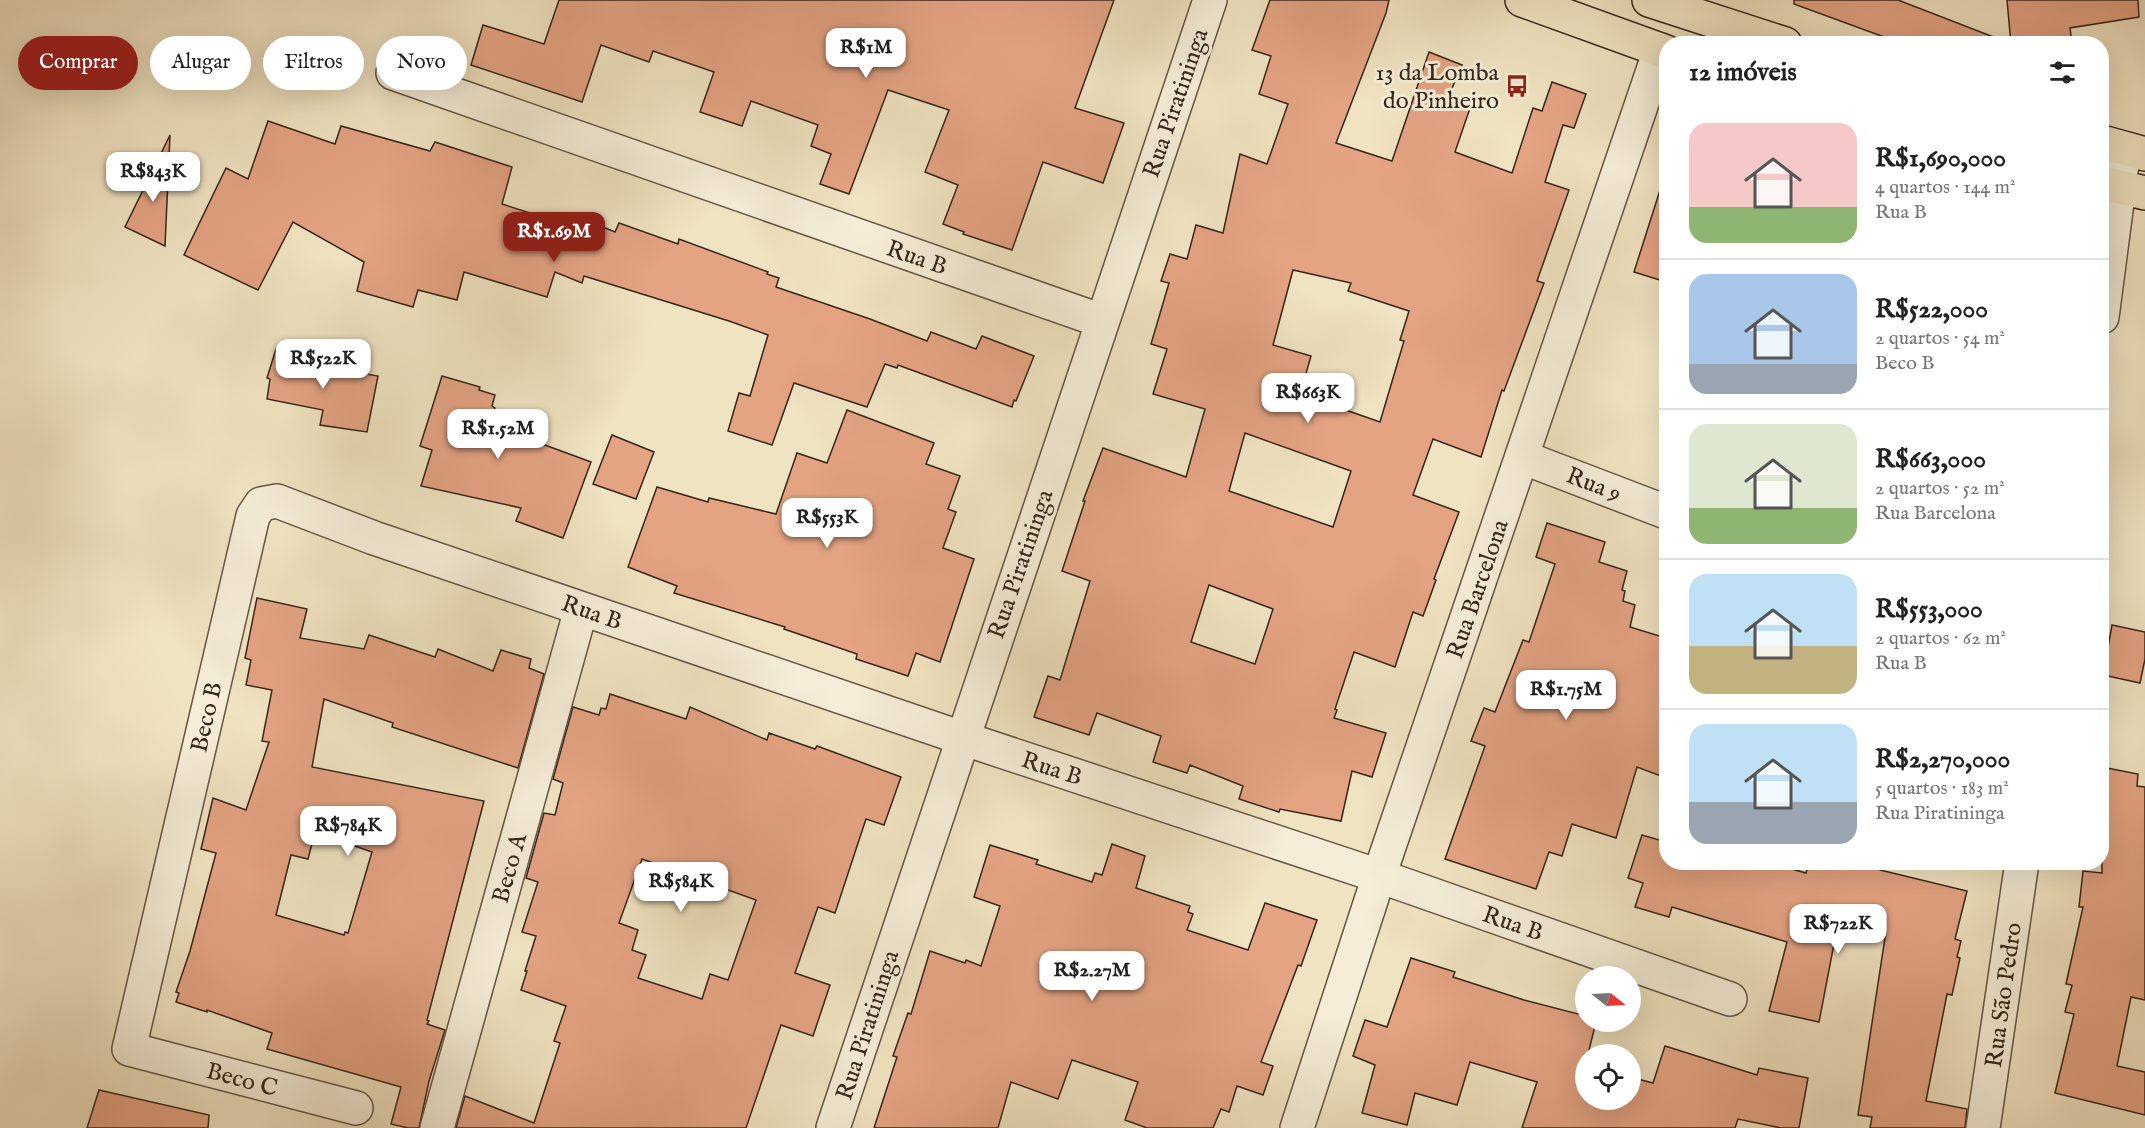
<!DOCTYPE html>
<html lang="pt">
<meta charset="utf-8">
<style>
:root{--surface:#fff;--page:#f2f2f2;--text:#222;--muted:#767676;--line:#e0e0e0;--accent:#8f2418}
body{margin:0;font-family:"IM FELL English",serif;background:var(--page);color:var(--text);height:100vh;display:flex;flex-direction:column;font-size:22px;white-space:nowrap}
*{box-sizing:border-box;margin:0}
p{font-size:20px;color:var(--muted)}
.icon{flex:none;width:33px;height:33px;fill:none;stroke:currentColor;stroke-width:2;stroke-linecap:round;stroke-linejoin:round}
.map{position:relative;flex:1;overflow:hidden}
.panel{position:absolute;left:1659px;top:36px;width:450px;height:834px;display:flex;flex-direction:column;background:var(--surface);border-radius:24px;box-shadow:0 6px 24px #0002}
.panel>*{flex:none}
.hud{position:absolute;left:18px;top:36px;width:570px;height:54px;display:flex;gap:12px}
.needle{width:39px;rotate:108deg}
.fabs{position:absolute;left:1575px;top:966px;display:grid;gap:12px}
.fabs a{display:grid;place-items:center;width:66px;height:66px;border-radius:50%;background:var(--surface);box-shadow:0 6px 24px #0002;font-size:30px}
.price{position:absolute;translate:-50% -51px;padding:0 14px;border-radius:12px;background:#fff;color:#222;font-size:20px;line-height:39px;filter:drop-shadow(0 2px 3px #0008)}
.price::after{content:'';position:absolute;left:50%;top:36px;width:18px;height:14px;margin-left:-9px;background:inherit;clip-path:polygon(0 0,100% 0,50% 100%)}
.price.selected{background:var(--accent);color:#fff}
ul{padding:0;list-style:none}
li{display:flex;align-items:center;gap:18px;height:150px;padding:0 30px}
li+li{border-top:2px solid var(--line)}
li span{display:grid;place-items:center;flex:none;width:168px;height:120px;border-radius:18px;color:#555}
li>.icon{margin-inline-start:auto}
span .icon{width:72px;height:72px;fill:#fffc;stroke-width:1}
li b{font-size:26px}
h2{display:flex;justify-content:space-between;align-items:center;height:72px;padding:0 30px;font-size:26px}
.pill{padding:0 21px;border-radius:27px;background:var(--surface);box-shadow:0 6px 24px #0002;font-size:21px;line-height:54px}
.pill.selected{background:var(--accent);color:#fff}
.map>svg:first-child{display:block}
.building{fill:#e4a383;stroke:#362619;stroke-width:1.5;fill-rule:evenodd}
.lines{fill:none;stroke-linecap:round;stroke-linejoin:round}
.minor-casing{stroke:#645543;stroke-width:36}
.major-casing{stroke:#362619;stroke-width:36}
.minor{stroke:#f5edd7;stroke-width:33}
.major{stroke:#f0e3c1;stroke-width:33}
.labels{text-anchor:middle;stroke-width:6;stroke-linejoin:round;paint-order:stroke}
.poi-label{font-size:24px;fill:#362619;stroke:#f5edd7;text-anchor:end}
.street-label{font-size:24px;fill:#362619;stroke:#f5edd7}
</style>
<div class="map">
<svg width="2145" height="1128" viewBox="0 0 2145 1128">
<rect width="100%" height="100%" fill="#f0e3c1"/>
<filter id="stains"><feTurbulence type="fractalNoise" baseFrequency=".00333" numOctaves="4"/><feColorMatrix values="0 0 0 0 .2 0 0 0 0 .09 0 0 0 0 .02 0 0 0 .5 -.17"/></filter>
<radialGradient id="worn" r=".72"><stop offset=".6" stop-color="#630" stop-opacity="0"/><stop offset="1" stop-color="#630" stop-opacity=".3"/></radialGradient>
<g class="building">
<path d="M 559,0 L 1114,0 L 1075,108 L 1124,123 L 1103,183 L 1043,162 L 1012,250 L 963,234 L 964,232 L 943,224 L 958,185 L 925,172 L 949,110 L 888,90 L 849,194 L 820,184 L 831,154 L 811,146 L 818,125 L 751,101 L 742,126 L 700,112 L 714,72 L 653,51 L 649,62 L 601,45 L 582,102 L 471,65 L 483,25 L 544,44 Z"/>
<path d="M 1270,0 L 1389,0 L 1386,13 L 1336,143 L 1392,161 L 1429,52 L 1462,65 L 1447,100 L 1470,108 L 1455,152 L 1512,173 L 1533,108 L 1542,111 L 1552,82 L 1586,94 L 1574,128 L 1563,125 L 1545,182 L 1569,190 L 1537,281 L 1544,283 L 1504,391 L 1502,390 L 1481,457 L 1433,439 L 1413,495 L 1459,512 L 1434,579 L 1436,580 L 1423,616 L 1413,612 L 1395,667 L 1354,652 L 1335,709 L 1337,710 L 1334,718 L 1386,733 L 1372,777 L 1352,771 L 1341,821 L 1280,809 L 1279,812 L 1239,799 L 1243,786 L 1190,765 L 1187,773 L 1153,762 L 1161,736 L 1097,713 L 1089,735 L 1034,717 L 1048,676 L 1060,680 L 1090,581 L 1062,571 L 1085,501 L 1083,501 L 1103,448 L 1186,477 L 1205,409 L 1153,394 L 1167,349 L 1151,344 L 1169,283 L 1161,281 L 1170,254 L 1187,259 L 1196,225 L 1223,233 L 1240,154 L 1267,164 L 1288,104 L 1259,94 L 1271,56 L 1252,50 ZM 1293,270 L 1351,283 L 1348,291 L 1409,311 L 1400,340 L 1404,341 L 1380,422 L 1300,394 L 1311,356 L 1273,345 ZM 1245,433 L 1351,471 L 1333,527 L 1229,491 ZM 1209,585 L 1273,609 L 1255,664 L 1191,642 Z"/>
<path d="M 1794,0 L 1898,0 L 2004,41 L 2004,44 L 1903,44 L 1794,4 Z"/>
<path d="M 2007,0 L 2138,0 L 2139,17 L 2070,28 L 2072,44 L 2011,44 Z"/>
<path d="M 268,121 L 335,144 L 341,126 L 430,151 L 435,142 L 512,167 L 502,204 L 567,225 L 571,214 L 615,232 L 619,223 L 678,244 L 679,239 L 768,272 L 767,274 L 779,278 L 776,287 L 870,319 L 927,341 L 931,332 L 976,349 L 982,336 L 1034,356 L 1016,401 L 1014,400 L 1012,407 L 898,365 L 897,368 L 885,364 L 867,407 L 794,383 L 772,445 L 728,431 L 739,393 L 750,396 L 768,335 L 729,321 L 584,276 L 582,283 L 555,272 L 547,297 L 464,272 L 457,300 L 418,290 L 413,307 L 357,291 L 364,262 L 293,222 L 258,290 L 184,255 L 226,168 L 248,179 Z"/>
<path d="M 170,135 L 165,246 L 125,227 Z"/>
<path d="M 1660,190 L 1666,191 L 1666,282 L 1634,272 Z"/>
<path d="M 276,349 L 316,358 L 315,365 L 378,376 L 367,432 L 320,425 L 323,410 L 267,399 L 270,379 L 267,378 Z"/>
<path d="M 442,376 L 480,387 L 479,390 L 495,395 L 492,406 L 495,408 L 493,413 L 510,418 L 507,431 L 591,462 L 563,538 L 516,521 L 521,508 L 421,486 L 432,450 L 420,446 Z"/>
<path d="M 847,410 L 934,443 L 926,464 L 960,476 L 948,509 L 956,512 L 943,548 L 974,559 L 940,662 L 916,653 L 908,676 L 856,659 L 857,654 L 784,629 L 785,627 L 674,593 L 677,586 L 628,567 L 657,487 L 708,502 L 709,498 L 776,514 L 797,453 L 827,463 Z"/>
<path d="M 612,435 L 654,452 L 636,499 L 593,484 Z"/>
<path d="M 1547,523 L 1605,542 L 1599,562 L 1627,571 L 1622,590 L 1625,591 L 1623,601 L 1635,605 L 1630,627 L 1666,638 L 1666,778 L 1637,767 L 1616,838 L 1572,824 L 1562,856 L 1549,852 L 1536,889 L 1445,859 L 1485,746 L 1471,741 L 1484,708 L 1495,712 L 1523,640 L 1529,642 L 1555,564 L 1536,557 Z"/>
<path d="M 257,598 L 307,609 L 300,638 L 364,649 L 369,635 L 435,657 L 438,649 L 493,671 L 501,650 L 531,659 L 529,668 L 544,674 L 518,768 L 392,727 L 393,723 L 324,699 L 312,767 L 484,801 L 427,1020 L 429,1021 L 427,1024 L 445,1030 L 429,1081 L 419,1128 L 408,1128 L 391,1124 L 401,1087 L 267,1049 L 272,1033 L 207,1010 L 207,1012 L 176,1002 L 179,993 L 176,992 L 190,951 L 216,853 L 201,849 L 213,798 L 246,810 L 269,742 L 262,741 L 272,690 L 246,685 L 251,660 L 245,658 ZM 315,832 L 372,852 L 348,933 L 345,932 L 344,935 L 276,915 L 291,855 L 308,859 Z"/>
<path d="M 2112,625 L 2145,632 L 2145,659 L 2140,683 L 2103,675 Z"/>
<path d="M 610,694 L 686,719 L 690,707 L 767,740 L 769,733 L 815,749 L 817,746 L 901,777 L 884,825 L 866,819 L 835,913 L 818,907 L 795,973 L 830,985 L 813,1036 L 781,1025 L 746,1128 L 456,1128 L 465,1096 L 534,1123 L 560,1043 L 554,1041 L 566,1006 L 521,990 L 527,971 L 525,971 L 536,936 L 522,932 L 538,882 L 526,878 L 544,813 L 555,815 L 563,783 L 553,779 L 573,707 L 599,715 L 601,708 L 606,709 ZM 642,859 L 756,900 L 728,980 L 710,974 L 702,999 L 638,978 L 646,955 L 632,950 L 638,930 L 619,923 Z"/>
<path d="M 2102,767 L 2138,774 L 2137,786 L 2145,787 L 2145,1000 L 2131,997 L 2117,1066 L 2145,1072 L 2145,1115 L 2055,1093 L 2074,1014 L 2065,1012 L 2072,985 L 2066,984 L 2083,907 L 2079,907 L 2083,871 L 2102,873 Z"/>
<path d="M 1642,835 L 1666,842 L 1666,862 L 1768,862 L 1806,873 L 1809,862 L 1882,862 L 1880,870 L 1967,891 L 1955,939 L 1961,941 L 1957,957 L 1960,958 L 1952,995 L 1947,994 L 1926,1101 L 1967,1109 L 1965,1128 L 1870,1128 L 1872,1117 L 1858,1115 L 1886,931 L 1838,923 L 1819,1022 L 1769,1011 L 1787,942 L 1672,907 L 1669,917 L 1635,907 L 1643,883 L 1628,878 Z"/>
<path d="M 1112,844 L 1145,856 L 1136,888 L 1190,906 L 1188,912 L 1193,914 L 1187,930 L 1248,950 L 1265,903 L 1317,920 L 1301,966 L 1298,965 L 1261,1062 L 1273,1066 L 1263,1095 L 1237,1086 L 1229,1112 L 1221,1109 L 1213,1128 L 1147,1128 L 1125,1120 L 1138,1082 L 1072,1060 L 1058,1099 L 1011,1082 L 998,1128 L 874,1128 L 897,1057 L 893,1056 L 908,1013 L 911,1014 L 930,951 L 965,963 L 966,960 L 981,966 L 1000,906 L 974,897 L 990,845 L 1038,860 L 1036,864 L 1092,882 L 1095,873 L 1102,875 Z"/>
<path d="M 1411,958 L 1455,972 L 1453,977 L 1524,1000 L 1586,1016 L 1586,1022 L 1596,1022 L 1588,1054 L 1586,1054 L 1586,1100 L 1630,1100 L 1630,1077 L 1653,1083 L 1665,1046 L 1757,1075 L 1759,1068 L 1808,1078 L 1799,1128 L 1781,1128 L 1738,1119 L 1735,1128 L 1522,1128 L 1537,1082 L 1470,1062 L 1457,1105 L 1415,1093 L 1407,1125 L 1362,1113 L 1375,1065 L 1353,1056 L 1365,1020 L 1387,1027 Z"/>
<path d="M 99,1090 L 209,1115 L 208,1128 L 87,1128 Z"/>
</g>
<g class="lines">
<g class="minor-casing">
<g id="minor">
<path d="M 393,73 L 1102,321"/>
<path d="M 2102,317 L 2124,149"/>
<path d="M 1522,457 L 1666,512"/>
<path d="M 356,1108 L 129,1049 L 253,516 L 261,504 L 277,501 L 374,538 L 962,738 L 1379,876 L 1730,999"/>
<path d="M 437,1128 L 581,609"/>
<path d="M 833,1128 L 1210,0"/>
<path d="M 1297,1128 L 1379,876 L 1660,50"/>
<path d="M 1983,1128 L 2022,862"/>
</g>
</g>
<g class="major-casing">
<g id="major">
<path d="M 1522,0 L 1666,52"/>
<path d="M 1649,0 L 1785,44"/>
<path d="M 2102,142 L 2145,154"/>
<path d="M 2102,183 L 2145,193"/>
</g>
</g>
<use href="#minor" class="minor"/>
<use href="#major" class="major"/>
</g>
<defs>
<g id="bus-bare" transform="scale(1.8)"><path d="M-5-6H5V4H4V6H2V4H-2V6H-4V4H-5ZM-3.5-4V0h7V-4ZM-3.5 1.2v1.5H-2V1.2ZM2 1.2v1.5H3.5V1.2Z" fill="#8f2418" stroke="#f5edd7" stroke-width="2.5" paint-order="stroke"/></g>
</defs>
<g fill-rule="evenodd">
<use href="#bus-bare" x="1517" y="86"/>
</g>
<g class="labels">
<g class="poi-label">
<text x="1499" y="80">13 da Lomba<tspan x="1499" dy="28">do Pinheiro</tspan></text>
</g>
<g class="street-label">
<text transform="translate(1175 103) rotate(-71)" y="8">Rua Piratininga</text>
<text transform="translate(917 257) rotate(19)" y="8">Rua B</text>
<text transform="translate(1594 484) rotate(21)" y="8">Rua 9</text>
<text transform="translate(1020 564) rotate(-71)" y="8">Rua Piratininga</text>
<text transform="translate(1477 589) rotate(-71)" y="8">Rua Barcelona</text>
<text transform="translate(592 612) rotate(19)" y="8">Rua B</text>
<text transform="translate(206 717) rotate(-77)" y="8">Beco B</text>
<text transform="translate(1052 768) rotate(18)" y="8">Rua B</text>
<text transform="translate(509 868) rotate(-74)" y="8">Beco A</text>
<text transform="translate(1513 923) rotate(19)" y="8">Rua B</text>
<text transform="translate(2003 995) rotate(-82)" y="8">Rua São Pedro</text>
<text transform="translate(867 1025) rotate(-72)" y="8">Rua Piratininga</text>
<text transform="translate(242 1079) rotate(15)" y="8">Beco C</text>
</g>
</g>
<rect width="100%" height="100%" filter="url(#stains)"/>
<rect width="100%" height="100%" fill="url(#worn)"/>
</svg>
<div class="fabs">
<a><svg class="needle" viewBox="-14 -14 28 28"><path d="M0-13l5 13h-10z" fill="#e53935"/><path d="M0 13l5-13h-10z" fill="#767676"/></svg></a>
<a><svg class="icon" aria-label="locate" viewBox="0 0 24 24"><circle cx="12" cy="12" r="6"/><path d="M12 2v4M12 18v4M2 12h4M18 12h4"/></svg></a>
</div>
<b class="price" style="left:866px;top:79px">R$1M</b>
<b class="price" style="left:153px;top:203px">R$843K</b>
<b class="price selected" style="left:554px;top:263px">R$1.69M</b>
<b class="price" style="left:323px;top:390px">R$522K</b>
<b class="price" style="left:1308px;top:424px">R$663K</b>
<b class="price" style="left:498px;top:460px">R$1.52M</b>
<b class="price" style="left:827px;top:549px">R$553K</b>
<b class="price" style="left:1566px;top:721px">R$1.75M</b>
<b class="price" style="left:348px;top:857px">R$784K</b>
<b class="price" style="left:681px;top:913px">R$584K</b>
<b class="price" style="left:1838px;top:955px">R$722K</b>
<b class="price" style="left:1092px;top:1002px">R$2.27M</b>
<div class="hud">
<a class="pill selected">Comprar</a>
<a class="pill">Alugar</a>
<a class="pill">Filtros</a>
<a class="pill">Novo</a>
</div>
<section class="panel">
<h2>12 imóveis<svg class="icon" aria-label="filters" viewBox="0 0 24 24"><path d="M4 7h16M4 17h16"/><circle cx="9" cy="7" r="2"/><circle cx="15" cy="17" r="2"/></svg></h2>
<ul>
<li><span style="background:linear-gradient(#f6c9c9 70%,#8fb573 0)"><svg class="icon" aria-label="home" viewBox="0 0 24 24"><path d="M3 11l9-7 9 7M6 9v11h12V9"/></svg></span><div><b>R$1,690,000</b><p>4 quartos · 144 m²</p><p>Rua B</p></div></li>
<li><span style="background:linear-gradient(#a9c7e8 75%,#9aa5b1 0)"><svg class="icon" aria-label="home" viewBox="0 0 24 24"><path d="M3 11l9-7 9 7M6 9v11h12V9"/></svg></span><div><b>R$522,000</b><p>2 quartos · 54 m²</p><p>Beco B</p></div></li>
<li><span style="background:linear-gradient(#dfe7d0 70%,#8fb573 0)"><svg class="icon" aria-label="home" viewBox="0 0 24 24"><path d="M3 11l9-7 9 7M6 9v11h12V9"/></svg></span><div><b>R$663,000</b><p>2 quartos · 52 m²</p><p>Rua Barcelona</p></div></li>
<li><span style="background:linear-gradient(#bfe0f5 60%,#c2b280 0)"><svg class="icon" aria-label="home" viewBox="0 0 24 24"><path d="M3 11l9-7 9 7M6 9v11h12V9"/></svg></span><div><b>R$553,000</b><p>2 quartos · 62 m²</p><p>Rua B</p></div></li>
<li><span style="background:linear-gradient(#bfe0f5 65%,#9aa5b1 0)"><svg class="icon" aria-label="home" viewBox="0 0 24 24"><path d="M3 11l9-7 9 7M6 9v11h12V9"/></svg></span><div><b>R$2,270,000</b><p>5 quartos · 183 m²</p><p>Rua Piratininga</p></div></li>
</ul>
</section>
</div>
